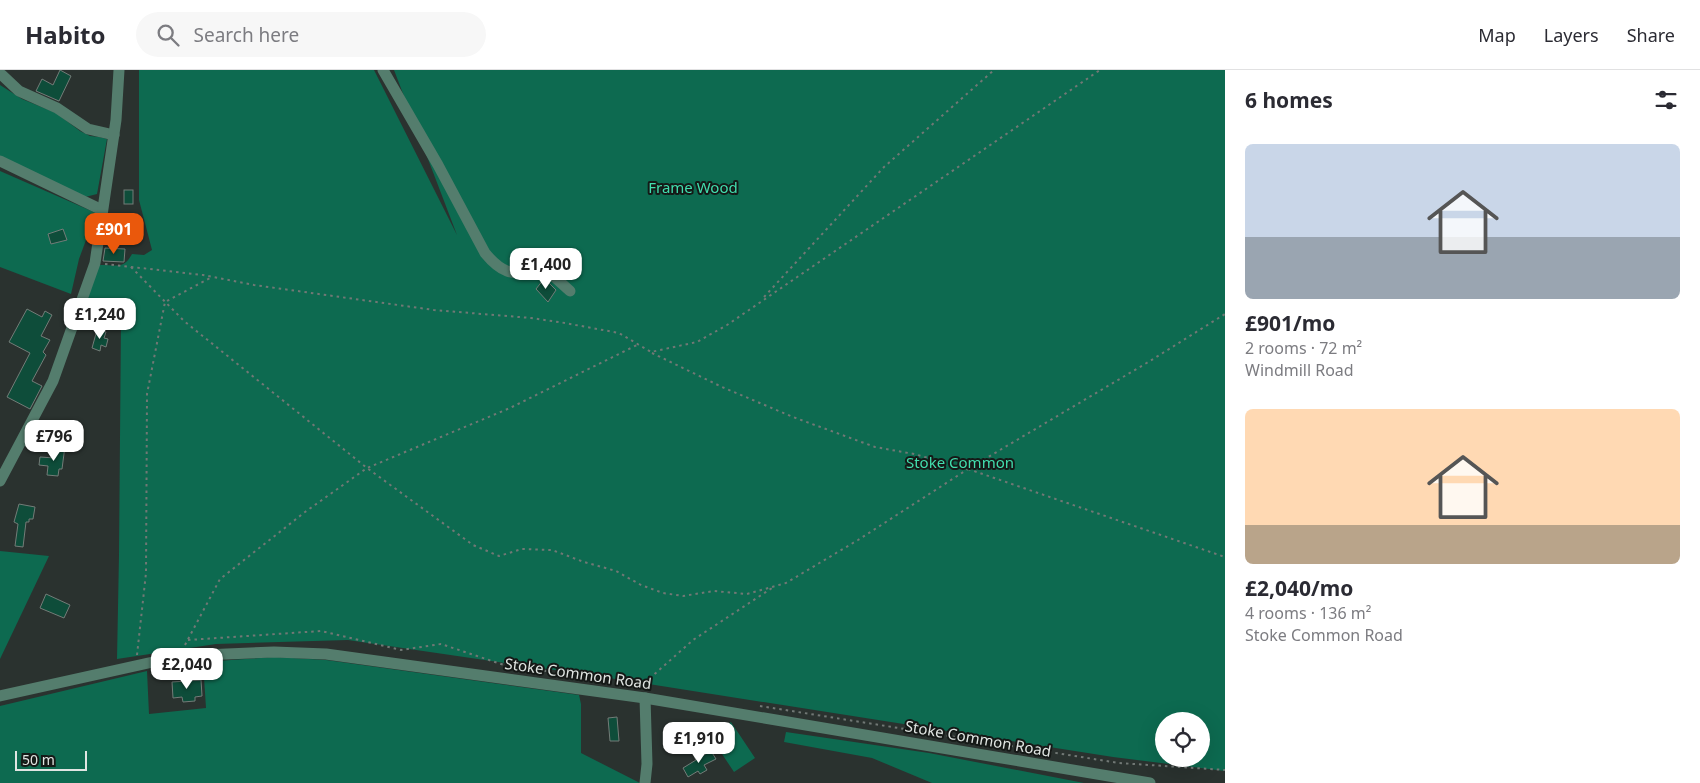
<!DOCTYPE html>
<meta charset="utf-8">
<style>
:root{--surface:#fff;--page:#f7f7f7;--text:#2b2b33;--muted:#7c7c81;--line:#e1e1e2;--accent:#ea580c}
body{margin:0;font-family:"Noto Sans",sans-serif;background:var(--page);color:var(--text);height:100vh;display:flex;flex-direction:column;font-size:19px;white-space:nowrap}
*{box-sizing:border-box;margin:0}
p{font-size:16px;color:var(--muted)}
.icon{flex:none;width:28px;height:28px;fill:none;stroke:currentColor;stroke-width:2;stroke-linecap:round;stroke-linejoin:round}
.map{position:relative;flex:1;overflow:hidden}
.details{display:flex;flex-direction:column;background:var(--surface);width:475px}
.details>*{flex:none}
.controls{position:absolute;left:1155px;top:642px;display:grid;gap:10px}
.controls a{display:grid;place-items:center;width:55px;height:55px;border-radius:50%;background:var(--surface);box-shadow:0 5px 20px #0002;font-size:25px}
.scale{position:absolute;left:15px;bottom:12px;width:72px;box-sizing:border-box;padding-left:5px;border:2px solid #e0e5e2;border-top:0;font-size:14px;line-height:18px;white-space:nowrap;color:#e0e5e2;-webkit-text-stroke:4px #151917;paint-order:stroke}
.price{position:absolute;translate:-50% -42px;padding:0 11px;border-radius:10px;background:#fff;color:#222;font-size:16px;line-height:32px;filter:drop-shadow(0 1px 2px #0008)}
.price::after{content:'';position:absolute;left:50%;top:30px;width:15px;height:11px;margin-left:-8px;background:inherit;clip-path:polygon(0 0,100% 0,50% 100%)}
.price.on{background:var(--accent);color:#fff}
ul{padding:0;list-style:none}
li{display:grid;align-content:center;gap:10px;height:265px;padding:0 20px}
li span{display:grid;place-items:center;height:155px;border-radius:8px;color:#555}
li>.icon{margin-inline-start:auto}
span .icon{width:90px;height:90px;fill:#fffc;stroke-width:1}
li b{font-size:21px}
h2{display:flex;justify-content:space-between;align-items:center;height:60px;padding:0 20px;font-size:21px}
header{display:flex;align-items:center;gap:30px;box-sizing:border-box;height:70px;padding:0 25px;background:var(--surface);border-bottom:1px solid var(--line)}
header strong{font-size:24px}
nav{display:flex;gap:28px;margin-inline-start:auto;font-size:18px}
.search{width:350px;height:45px;background:var(--page);display:flex;align-items:center;gap:12px;box-sizing:border-box;padding:0 18px;border-radius:28px;color:var(--muted);font-size:19px}
main{display:flex;flex:1;min-height:0}
.map>svg:first-child{display:block}
.green{fill:#0d6a50;fill-rule:evenodd}
.building{fill:#0e4d3a;stroke:#737c78}
.lines{fill:none;stroke-linecap:round;stroke-linejoin:round}
.path{stroke:#717875;stroke-width:2;stroke-dasharray:2.5 4;stroke-linecap:butt}
.minor{stroke:#547d6d;stroke-width:11}
.labels{text-anchor:middle;stroke-width:4;stroke-linejoin:round;paint-order:stroke}
.park-label{font-size:15px;fill:#42deae;stroke:#151917}
.street-label{font-size:15px;fill:#e0e5e2;stroke:#151917}
</style>
<header>
<strong>Habito</strong>
<div class="search"><svg class="icon" aria-label="search" viewBox="0 0 24 24"><circle cx="10" cy="10" r="6"/><path d="M15 15l6 6"/></svg>Search here</div>
<nav><a>Map</a><a>Layers</a><a>Share</a></nav>
</header>
<main>
<div class="map">
<svg width="1225" height="713" viewBox="0 0 1225 713">
<rect width="100%" height="100%" fill="#2a322f"/>
<g class="green">
<path d="M 139,0 L 374,0 L 457,165 L 394,0 L 1225,0 L 1225,701 L 1113,687 L 636,612 L 348,570 L 216,574 L 117,589 L 119,485 L 121,249 L 84,246 L 91,214 L 98,195 C 114,194 123,201 132,184 L 144,185 L 152,180 L 139,130 ZM 1164,651 L 1201,651 L 1201,689 L 1164,689 Z"/>
<path d="M 0,15 L 22,29 L 56,43 L 80,61 L 90,66 L 99,67 L 107,69 L 97,124 L 85,127 L 0,86 Z"/>
<path d="M 0,101 L 96,143 L 79,189 L 71,224 L 0,197 Z"/>
<path d="M 0,481 L 49,486 L 0,589 Z"/>
<path d="M 274,587 L 326,590 L 579,625 L 581,634 L 581,683 L 640,713 L 0,713 L 0,636 L 147,601 L 149,644 L 206,638 L 203,592 Z"/>
<path d="M 731,652 L 755,688 L 734,702 L 710,666 Z"/>
<path d="M 786,662 L 929,683 L 1084,713 L 932,713 L 872,688 L 784,672 Z"/>
</g>
<g class="building">
<path d="M 60,0 L 71,6 L 59,31 L 36,21 L 42,9 L 53,15 Z"/>
<rect x="124" y="120" width="9" height="14"/>
<path d="M 63,159 L 67,170 L 51,174 L 48,164 Z"/>
<path d="M 105,178 L 125,179 L 124,192 L 103,191 Z"/>
<path d="M 543,210 L 546,210 L 556,220 L 548,232 L 536,219 Z"/>
<path d="M 27,239 L 42,247 L 45,241 L 52,245 L 41,266 L 50,270 L 43,282 L 46,285 L 32,311 L 42,316 L 30,339 L 7,327 L 30,283 L 9,272 Z"/>
<path d="M 97,260 L 106,262 L 104,268 L 108,269 L 106,277 L 101,275 L 100,281 L 92,278 Z"/>
<path d="M 56,376 L 65,376 L 62,399 L 59,399 L 58,406 L 47,405 L 48,396 L 39,395 L 40,387 L 55,388 Z"/>
<path d="M 19,434 L 35,437 L 33,449 L 29,449 L 29,452 L 26,452 L 23,477 L 15,476 L 18,454 L 14,452 Z"/>
<path d="M 46,524 L 70,535 L 64,548 L 40,538 Z"/>
<path d="M 201,610 L 202,626 L 195,627 L 195,631 L 183,632 L 182,627 L 173,628 L 172,612 Z"/>
<path d="M 617,647 L 619,671 L 610,671 L 608,648 Z"/>
<path d="M 711,681 L 716,689 L 704,695 L 707,700 L 700,704 L 698,701 L 688,707 L 683,698 L 696,690 L 693,684 L 701,682 L 702,686 Z"/>
</g>
<g class="lines">
<g class="path">
<path d="M 105,194 L 203,205 L 254,215 L 434,240 L 531,248 L 565,253 L 619,263 L 651,282 L 697,272 L 727,255 L 1100,0"/>
<path d="M 131,197 L 184,251 L 367,398 L 473,475 L 499,486 L 522,479 L 552,480 L 584,492 L 616,501 L 641,515 L 663,523 L 683,526 L 714,521 L 747,524 L 786,513 L 858,470 L 968,399 L 1150,291 L 1225,244"/>
<path d="M 764,227 L 884,97 L 994,0"/>
<path d="M 652,283 L 722,317 L 793,347 L 875,377 L 914,384 L 968,399 L 1225,487"/>
<path d="M 188,570 L 321,561 L 401,580 L 441,574 L 510,597 L 535,596 L 552,604"/>
<path d="M 185,575 L 220,509 L 305,442 L 367,398 L 510,338 L 637,275"/>
<path d="M 137,585 L 146,503 L 147,324 L 165,232 L 212,207"/>
<path d="M 640,617 L 693,570 L 772,518"/>
<path d="M 760,636 L 1119,693 L 1225,700"/>
</g>
<g class="minor">
<path d="M 383,0 L 438,95 L 485,183 C 508,211 518,201 550,203 L 570,221"/>
<path d="M 2,5 L 19,21 L 57,38 L 88,59 L 114,65"/>
<path d="M 0,91 L 102,140"/>
<path d="M 0,411 L 53,311 L 95,193 L 116,50 L 119,0"/>
<path d="M 0,626 L 180,586 L 274,582 L 326,584 L 645,628 L 1150,713"/>
<path d="M 645,628 L 647,694 L 645,713"/>
</g>
</g>
<g class="labels">
<g class="park-label">
<text x="693" y="123">Frame Wood</text>
<text x="960" y="398">Stoke Common</text>
</g>
<g class="street-label">
<text transform="translate(578 604) rotate(8)" y="5">Stoke Common Road</text>
<text transform="translate(978 669) rotate(10)" y="5">Stoke Common Road</text>
</g>
</g>
</svg>
<div class="controls">
<a><svg class="icon" aria-label="locate" viewBox="0 0 24 24"><circle cx="12" cy="12" r="6"/><path d="M12 2v4M12 18v4M2 12h4M18 12h4"/></svg></a>
</div>
<div class="scale">50 m</div>
<b class="price on" style="left:114px;top:185px">£901</b>
<b class="price" style="left:546px;top:220px">£1,400</b>
<b class="price" style="left:100px;top:270px">£1,240</b>
<b class="price" style="left:54px;top:392px">£796</b>
<b class="price" style="left:187px;top:620px">£2,040</b>
<b class="price" style="left:699px;top:694px">£1,910</b>
</div>
<section class="details">
<h2>6 homes<svg class="icon" aria-label="filters" viewBox="0 0 24 24"><path d="M4 7h16M4 17h16"/><circle cx="9" cy="7" r="2"/><circle cx="15" cy="17" r="2"/></svg></h2>
<ul>
<li><span style="background:linear-gradient(#c9d6e8 60%,#9aa5b1 0)"><svg class="icon" aria-label="home" viewBox="0 0 24 24"><path d="M3 11l9-7 9 7M6 9v11h12V9"/></svg></span><div><b>£901/mo</b><p>2 rooms · 72 m²</p><p>Windmill Road</p></div></li>
<li><span style="background:linear-gradient(#ffd9b3 75%,#b9a48a 0)"><svg class="icon" aria-label="home" viewBox="0 0 24 24"><path d="M3 11l9-7 9 7M6 9v11h12V9"/></svg></span><div><b>£2,040/mo</b><p>4 rooms · 136 m²</p><p>Stoke Common Road</p></div></li>
</ul>
</section>
</main>
